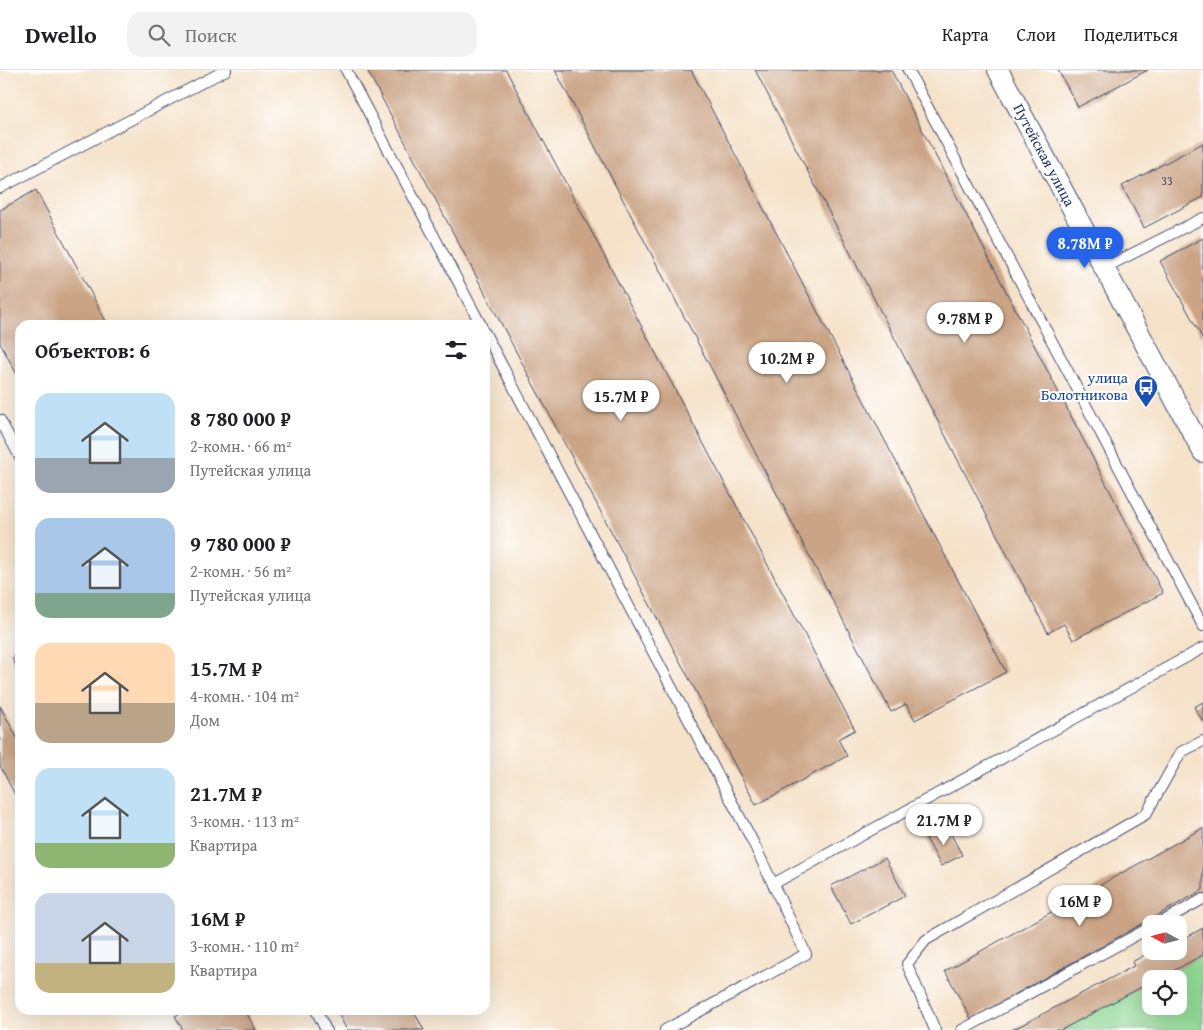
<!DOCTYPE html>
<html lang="ru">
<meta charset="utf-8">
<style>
:root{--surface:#fff;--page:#f2f2f2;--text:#202124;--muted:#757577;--line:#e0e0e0;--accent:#2563eb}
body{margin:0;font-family:"Gentium Book Plus",serif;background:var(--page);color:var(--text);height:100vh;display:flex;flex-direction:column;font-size:19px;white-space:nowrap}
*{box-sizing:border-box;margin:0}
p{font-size:16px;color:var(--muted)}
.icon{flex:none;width:28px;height:28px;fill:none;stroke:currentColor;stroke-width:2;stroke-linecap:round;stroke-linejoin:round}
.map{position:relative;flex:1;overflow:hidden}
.panel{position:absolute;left:15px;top:250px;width:475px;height:695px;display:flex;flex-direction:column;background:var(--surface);border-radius:15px;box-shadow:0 5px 20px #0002}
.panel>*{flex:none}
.needle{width:32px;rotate:277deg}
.controls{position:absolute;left:1142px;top:845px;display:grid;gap:10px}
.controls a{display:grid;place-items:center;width:45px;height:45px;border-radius:10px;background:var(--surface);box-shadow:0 5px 20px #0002;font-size:25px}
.price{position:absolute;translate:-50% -42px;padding:0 11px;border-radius:18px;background:#fff;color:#222;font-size:16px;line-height:32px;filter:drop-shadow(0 1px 2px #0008)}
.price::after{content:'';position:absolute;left:50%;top:30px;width:15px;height:11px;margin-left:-8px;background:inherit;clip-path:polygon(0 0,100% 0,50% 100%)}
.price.selected{background:var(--accent);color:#fff}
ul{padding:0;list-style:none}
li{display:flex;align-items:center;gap:15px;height:125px;padding:0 20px}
li span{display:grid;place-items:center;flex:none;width:140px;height:100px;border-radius:15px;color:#555}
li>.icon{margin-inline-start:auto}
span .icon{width:60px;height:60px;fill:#fffc;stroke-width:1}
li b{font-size:21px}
h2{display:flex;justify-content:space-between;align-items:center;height:60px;padding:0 20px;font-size:21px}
header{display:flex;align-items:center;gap:30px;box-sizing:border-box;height:70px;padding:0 25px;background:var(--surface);border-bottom:1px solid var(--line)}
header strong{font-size:24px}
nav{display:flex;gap:28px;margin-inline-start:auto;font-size:18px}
.search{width:350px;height:45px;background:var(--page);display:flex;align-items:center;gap:12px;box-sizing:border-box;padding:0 18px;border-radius:15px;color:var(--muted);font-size:19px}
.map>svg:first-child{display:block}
.green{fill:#8ed691;stroke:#548278}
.building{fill:#cba485}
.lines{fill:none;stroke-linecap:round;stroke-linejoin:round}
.service-casing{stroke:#3c4a6e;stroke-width:12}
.minor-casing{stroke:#3c4a6e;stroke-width:22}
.service{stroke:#fff;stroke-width:10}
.minor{stroke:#fff;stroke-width:20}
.labels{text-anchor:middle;stroke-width:4;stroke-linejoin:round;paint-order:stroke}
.number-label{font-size:12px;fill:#474c68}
.street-label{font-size:15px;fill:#1b2f5e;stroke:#fff}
.transit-label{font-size:15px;fill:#164399;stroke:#fff;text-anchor:end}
</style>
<header>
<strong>Dwello</strong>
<div class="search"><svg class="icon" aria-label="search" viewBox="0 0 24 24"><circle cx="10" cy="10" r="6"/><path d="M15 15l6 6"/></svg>Поиск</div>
<nav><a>Карта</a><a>Слои</a><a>Поделиться</a></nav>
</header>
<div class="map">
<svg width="1203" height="960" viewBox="0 0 1203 960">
<rect width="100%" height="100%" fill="#fff"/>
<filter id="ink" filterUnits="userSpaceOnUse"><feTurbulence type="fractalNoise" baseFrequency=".02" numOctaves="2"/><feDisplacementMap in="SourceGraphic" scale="10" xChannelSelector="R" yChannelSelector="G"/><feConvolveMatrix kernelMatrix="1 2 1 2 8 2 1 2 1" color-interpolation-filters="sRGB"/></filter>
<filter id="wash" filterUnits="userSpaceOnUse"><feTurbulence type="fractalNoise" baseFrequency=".0096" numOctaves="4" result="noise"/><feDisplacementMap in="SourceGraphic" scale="20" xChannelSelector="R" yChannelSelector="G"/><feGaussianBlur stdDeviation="1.12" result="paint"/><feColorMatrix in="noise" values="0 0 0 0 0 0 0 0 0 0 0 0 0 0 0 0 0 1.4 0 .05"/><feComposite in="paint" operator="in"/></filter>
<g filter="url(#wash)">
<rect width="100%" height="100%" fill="#f5e2c9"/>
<path class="green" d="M 1203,885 L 1203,960 L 1061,960 L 1151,912 L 1151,936 L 1179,936 L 1179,909 L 1158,909 Z"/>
<g id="blocks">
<g class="building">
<path d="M 367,0 L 506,0 L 855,660 L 838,669 L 847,686 L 756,735 Z"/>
<path d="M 555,0 L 691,0 L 1006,602 L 915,650 L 906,634 L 891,642 Z"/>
<path d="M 755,0 L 891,0 L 1163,523 L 1073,570 L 1064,554 L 1048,563 Z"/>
<path d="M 1058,0 L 1148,0 L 1078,37 Z"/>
<path d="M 1203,73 L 1203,127 L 1144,158 L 1122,116 Z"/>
<path d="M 36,120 L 108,255 L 20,255 L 20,310 L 0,273 L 0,140 Z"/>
<path d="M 1203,168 L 1203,269 L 1160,191 Z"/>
<path d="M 20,583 L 20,603 L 12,588 Z"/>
<path d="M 1203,632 L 1203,652 L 1194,637 Z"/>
<path d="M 0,636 L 20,673 L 20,734 L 0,696 Z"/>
<path d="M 946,755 L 962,785 L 941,796 L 925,766 Z"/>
<path d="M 1203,758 L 1203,820 L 971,949 L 945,901 Z"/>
<path d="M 885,788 L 905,826 L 851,854 L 831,816 Z"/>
<path d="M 1203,858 L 1203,885 L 1158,909 L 1151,909 L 1151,912 L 1061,960 L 1012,960 L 1134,896 L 1132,892 L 1152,881 L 1179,881 L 1179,867 L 1185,864 L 1187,867 Z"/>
<path d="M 188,940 L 245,940 L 256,960 L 183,960 L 175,946 Z"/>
<path d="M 336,940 L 413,940 L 424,960 L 347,960 Z"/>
</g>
</g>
</g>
<g filter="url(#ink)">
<use href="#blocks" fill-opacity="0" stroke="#3c4a6e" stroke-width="1"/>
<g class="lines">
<g class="service-casing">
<g id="service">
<path d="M 346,0 L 481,255"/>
<path d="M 908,0 L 1203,556"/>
<path d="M 0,118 L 226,0"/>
<path d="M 1104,198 L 1203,148"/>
<path d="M 485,263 L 753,772 L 806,884 L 665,960"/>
<path d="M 0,350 L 20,387"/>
<path d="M 773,814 L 1203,578"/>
<path d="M 1158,854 L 1203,829"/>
<path d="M 316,940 L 326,960"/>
<path d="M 935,960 L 907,894 L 926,870 L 1146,744 L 1181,682 L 1203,671"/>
<path d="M 962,960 L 1151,857"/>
</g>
</g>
<g class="minor-casing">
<path id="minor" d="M 998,0 L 1203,382"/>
</g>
<use href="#service" class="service"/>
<use href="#minor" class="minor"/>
</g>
</g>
<defs>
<g id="bus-pin" transform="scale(1.25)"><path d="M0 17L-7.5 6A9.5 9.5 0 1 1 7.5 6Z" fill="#1a4fb4" stroke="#fff"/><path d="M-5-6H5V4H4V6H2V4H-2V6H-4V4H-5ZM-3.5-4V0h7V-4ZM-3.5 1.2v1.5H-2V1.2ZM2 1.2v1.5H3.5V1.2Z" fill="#fff"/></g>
</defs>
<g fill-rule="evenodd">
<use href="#bus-pin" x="1146" y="317"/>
</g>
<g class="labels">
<g class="number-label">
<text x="1167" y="115">33</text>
</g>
<g class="street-label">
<text transform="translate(1044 85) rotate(62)" y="5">Путейская улица</text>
</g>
<g class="transit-label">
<text x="1128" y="313">улица<tspan x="1128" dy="17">Болотникова</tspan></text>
</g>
</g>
</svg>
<div class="controls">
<a><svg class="needle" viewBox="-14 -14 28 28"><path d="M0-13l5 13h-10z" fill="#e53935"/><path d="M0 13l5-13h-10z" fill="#757577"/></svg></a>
<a><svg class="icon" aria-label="locate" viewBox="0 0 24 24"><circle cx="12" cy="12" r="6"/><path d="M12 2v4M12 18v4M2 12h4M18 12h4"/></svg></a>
</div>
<b class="price selected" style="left:1085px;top:199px">8.78M ₽</b>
<b class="price" style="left:965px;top:274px">9.78M ₽</b>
<b class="price" style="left:787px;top:314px">10.2M ₽</b>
<b class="price" style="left:621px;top:352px">15.7M ₽</b>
<b class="price" style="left:944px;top:776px">21.7M ₽</b>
<b class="price" style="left:1080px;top:857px">16M ₽</b>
<section class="panel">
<h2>Объектов: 6<svg class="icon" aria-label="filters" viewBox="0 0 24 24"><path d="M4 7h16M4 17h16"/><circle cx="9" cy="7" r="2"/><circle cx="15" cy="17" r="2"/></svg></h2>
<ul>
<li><span style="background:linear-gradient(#bfe0f5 65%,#9aa5b1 0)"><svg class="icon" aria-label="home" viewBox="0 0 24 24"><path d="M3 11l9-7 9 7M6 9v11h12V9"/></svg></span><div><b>8 780 000 ₽</b><p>2-комн. · 66 m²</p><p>Путейская улица</p></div></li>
<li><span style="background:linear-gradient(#a9c7e8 75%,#7fa58c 0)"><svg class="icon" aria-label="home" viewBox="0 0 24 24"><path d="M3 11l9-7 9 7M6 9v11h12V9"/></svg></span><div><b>9 780 000 ₽</b><p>2-комн. · 56 m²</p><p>Путейская улица</p></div></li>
<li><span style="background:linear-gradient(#ffd9b3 60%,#b9a48a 0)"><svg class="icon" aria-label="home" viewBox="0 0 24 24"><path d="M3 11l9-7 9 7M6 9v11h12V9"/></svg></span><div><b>15.7M ₽</b><p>4-комн. · 104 m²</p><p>Дом</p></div></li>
<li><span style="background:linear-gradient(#bfe0f5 75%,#8fb573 0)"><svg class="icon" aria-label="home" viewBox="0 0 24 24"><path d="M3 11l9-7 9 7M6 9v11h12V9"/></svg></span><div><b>21.7M ₽</b><p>3-комн. · 113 m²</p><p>Квартира</p></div></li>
<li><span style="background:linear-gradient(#c9d6e8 70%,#c2b280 0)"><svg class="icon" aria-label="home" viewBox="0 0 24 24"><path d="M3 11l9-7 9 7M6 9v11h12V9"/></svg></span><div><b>16M ₽</b><p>3-комн. · 110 m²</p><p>Квартира</p></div></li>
</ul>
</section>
</div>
